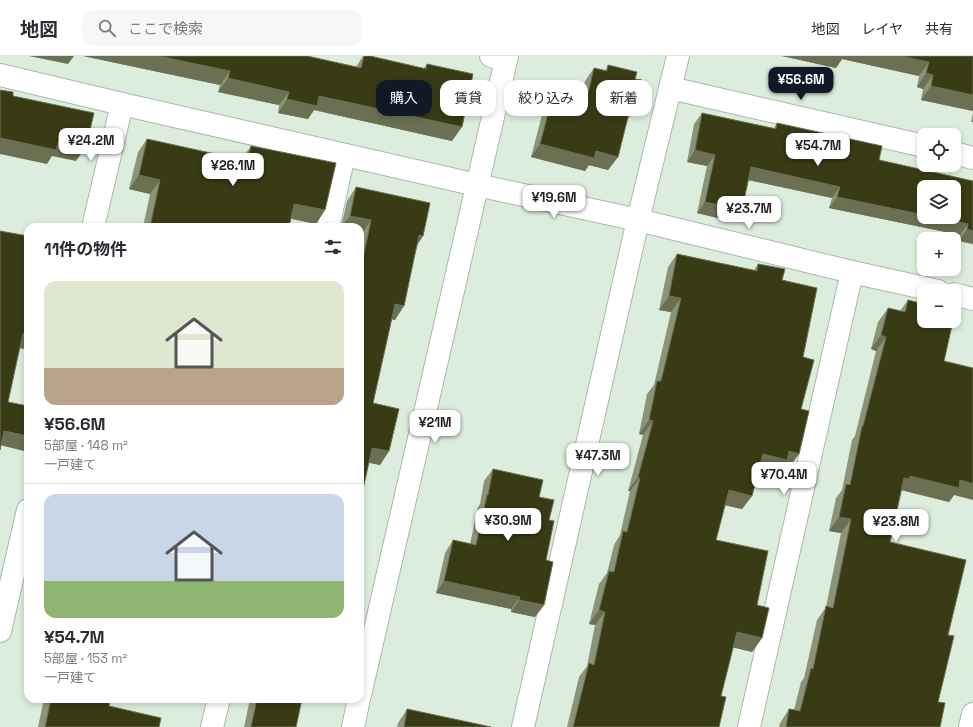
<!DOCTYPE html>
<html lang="ja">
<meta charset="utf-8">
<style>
:root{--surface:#fff;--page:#f7f7f7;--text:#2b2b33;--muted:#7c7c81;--line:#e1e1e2;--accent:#111827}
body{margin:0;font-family:"Space Grotesk","Noto Sans JP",sans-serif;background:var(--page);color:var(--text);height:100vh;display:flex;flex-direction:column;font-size:15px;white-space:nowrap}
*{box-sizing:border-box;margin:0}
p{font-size:13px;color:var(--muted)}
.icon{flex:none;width:22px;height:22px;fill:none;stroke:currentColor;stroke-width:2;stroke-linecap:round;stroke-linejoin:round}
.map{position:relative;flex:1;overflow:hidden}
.details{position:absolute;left:24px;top:167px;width:340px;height:480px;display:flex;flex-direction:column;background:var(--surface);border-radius:12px;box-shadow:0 2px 6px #0003}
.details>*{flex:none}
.guide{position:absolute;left:376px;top:24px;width:380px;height:36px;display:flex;gap:8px}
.buttons{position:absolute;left:917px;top:72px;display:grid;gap:8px}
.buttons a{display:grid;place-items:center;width:44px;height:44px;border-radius:8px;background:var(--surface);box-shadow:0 2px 6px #0003;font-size:20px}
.price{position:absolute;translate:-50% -34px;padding:0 9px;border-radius:8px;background:#fff;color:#222;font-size:13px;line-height:26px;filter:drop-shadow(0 1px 2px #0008)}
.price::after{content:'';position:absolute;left:50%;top:24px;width:12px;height:9px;margin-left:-6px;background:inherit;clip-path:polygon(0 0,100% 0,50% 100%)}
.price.selected{background:var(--accent);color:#fff}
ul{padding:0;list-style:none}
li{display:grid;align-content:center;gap:8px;height:212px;padding:0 20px}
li+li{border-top:1px solid var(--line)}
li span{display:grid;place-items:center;height:124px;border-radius:12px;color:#555}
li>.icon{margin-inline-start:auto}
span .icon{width:72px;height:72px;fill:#fffc;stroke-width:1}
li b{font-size:17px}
h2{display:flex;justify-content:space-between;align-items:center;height:48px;padding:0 20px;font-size:17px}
.tag{padding:0 14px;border-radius:12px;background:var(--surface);box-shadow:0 2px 6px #0003;font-size:14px;line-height:36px}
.tag.selected{background:var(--accent);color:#fff}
header{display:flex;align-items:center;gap:24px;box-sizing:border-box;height:56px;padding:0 20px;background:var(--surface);border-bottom:1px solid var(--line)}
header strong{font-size:19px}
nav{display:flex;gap:22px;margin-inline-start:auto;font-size:14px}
.search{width:280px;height:36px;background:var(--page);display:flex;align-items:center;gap:10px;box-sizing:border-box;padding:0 14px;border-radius:12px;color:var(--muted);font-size:15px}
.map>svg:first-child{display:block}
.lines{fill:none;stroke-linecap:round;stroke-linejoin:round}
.minor-casing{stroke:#aab9aa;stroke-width:24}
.tertiary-casing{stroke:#aab9aa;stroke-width:24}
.minor{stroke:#fff;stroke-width:22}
.tertiary{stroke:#fff;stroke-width:22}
.wall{fill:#8b9479}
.shaded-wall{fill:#6a7051}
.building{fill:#393b15;stroke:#6a7051}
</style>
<header>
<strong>地図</strong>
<div class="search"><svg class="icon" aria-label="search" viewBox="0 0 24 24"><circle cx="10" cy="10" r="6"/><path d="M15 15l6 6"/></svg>ここで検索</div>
<nav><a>地図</a><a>レイヤ</a><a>共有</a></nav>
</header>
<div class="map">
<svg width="973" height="671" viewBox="0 0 973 671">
<rect width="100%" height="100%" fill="#ddeddd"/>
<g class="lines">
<g class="minor-casing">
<g id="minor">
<path d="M 491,0 L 506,4"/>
<path d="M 0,19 L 122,48 L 477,129"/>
<path d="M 670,32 L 924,90"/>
<path d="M 954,97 L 973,102"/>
<path d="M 93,171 L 122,48"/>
<path d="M 328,171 L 344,99"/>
<path d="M 0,575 L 28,454"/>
<path d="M 212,671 L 219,643"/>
<path d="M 523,671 L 638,164 L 678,0"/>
<path d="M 749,671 L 852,216"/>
<path d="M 970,671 L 973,658"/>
</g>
</g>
<g class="tertiary-casing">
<g id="tertiary">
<path d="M 477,129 L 638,164 L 852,216 L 938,235"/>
<path d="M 954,238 L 973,243"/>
<path d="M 360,639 L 507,0"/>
<path d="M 353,671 L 359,643"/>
</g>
</g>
<use href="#minor" class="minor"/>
<use href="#tertiary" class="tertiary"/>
</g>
<g class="wall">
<path d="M 83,0 L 356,11 L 363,0 L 370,0 L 424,12 L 427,8 L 452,85 L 314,54 L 308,63 L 278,57 L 279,49 L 218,36 L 220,29 Z"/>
<path d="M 782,0 L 973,0 L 973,55 L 921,44 L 923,33 L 917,31 L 919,20 L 842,3 L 836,12 Z"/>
<path d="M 608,9 L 635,23 L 626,65 L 618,101 L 608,114 L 589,109 L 585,115 L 531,101 L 542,59 L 551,46 L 578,52 L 585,25 L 594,12 L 605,15 Z"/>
<path d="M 702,57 L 774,72 L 777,67 L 879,104 L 973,125 L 973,188 L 959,185 L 960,179 L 829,152 L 832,142 L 749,124 L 734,166 L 697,157 L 707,110 L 687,106 L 694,68 Z"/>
<path d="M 973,57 L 973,66 L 971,66 Z"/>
<path d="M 147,83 L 241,104 L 251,90 L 325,154 L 316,168 L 291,163 L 289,171 L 143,171 L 150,138 L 129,133 L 138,96 Z"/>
<path d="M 356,131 L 423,180 L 418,188 L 395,264 L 392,263 L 373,347 L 389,395 L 380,409 L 369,407 L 360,447 L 360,186 L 362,178 L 360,171 L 341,171 L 347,145 Z"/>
<path d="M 677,198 L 754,214 L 758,208 L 782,224 L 803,301 L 801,353 L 789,412 L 783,410 L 777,417 L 759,413 L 752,440 L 742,453 L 725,449 L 716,484 L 757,549 L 762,582 L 752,596 L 733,591 L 721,640 L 719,671 L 567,671 L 579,621 L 587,610 L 595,569 L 589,568 L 599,528 L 607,517 L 614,489 L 620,479 L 630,435 L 628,435 L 643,379 L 639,378 L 647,338 L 654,329 L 671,256 L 659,254 L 668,211 Z"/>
<path d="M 908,244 L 944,305 L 954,439 L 949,446 L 901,434 L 890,486 L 948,579 L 938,646 L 940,671 L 779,671 L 780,667 L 789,653 L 794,654 L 801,626 L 804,622 L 817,564 L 826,551 L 841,477 L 829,475 L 836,442 L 842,434 L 852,384 L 855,380 L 876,295 L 871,293 L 878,266 L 888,252 L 900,255 Z"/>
<path d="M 493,413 L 539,441 L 549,464 L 546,504 L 544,549 L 535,561 L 511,556 L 511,553 L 436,537 L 445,497 L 453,484 L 470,488 L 478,451 L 480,448 L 484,425 Z"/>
<path d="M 44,643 L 110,643 L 109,650 L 159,671 L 38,671 Z"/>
<path d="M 250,643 L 302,643 L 296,671 L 244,671 Z"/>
<path d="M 407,653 L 491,671 L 397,671 L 398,667 Z"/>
</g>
<g class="shaded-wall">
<path d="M 29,0 L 74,0 L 68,8 Z"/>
<path d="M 83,0 L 158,0 L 230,15 L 220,29 Z"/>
<path d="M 782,0 L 900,0 L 929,6 L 919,20 L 842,3 L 836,12 Z"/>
<path d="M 926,17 L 933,19 L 923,33 L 917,31 Z"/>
<path d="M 228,22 L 289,36 L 279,49 L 218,36 Z"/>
<path d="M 931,30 L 973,39 L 973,55 L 921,44 Z"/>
<path d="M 319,40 L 462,71 L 452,85 L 314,54 L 308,63 L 278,57 L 287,43 Z"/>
<path d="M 630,53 L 634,54 L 625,67 Z"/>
<path d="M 0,82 L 58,86 L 86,91 L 76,105 L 52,100 L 47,108 L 0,98 Z"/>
<path d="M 540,88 L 596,95 L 618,101 L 608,114 L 589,109 L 585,115 L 531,101 Z"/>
<path d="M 695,94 L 715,99 L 707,110 L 687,106 Z"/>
<path d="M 751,111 L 840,131 L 832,142 L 743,123 Z"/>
<path d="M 139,119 L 160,124 L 150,138 L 129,133 Z"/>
<path d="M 837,141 L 924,159 L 924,161 L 936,161 L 968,168 L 960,179 L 829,152 Z"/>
<path d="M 705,146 L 742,154 L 734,166 L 697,157 Z"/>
<path d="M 294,148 L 325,154 L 316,168 L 285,161 Z"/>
<path d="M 350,160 L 371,164 L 362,178 L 360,178 L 360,171 L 342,171 Z"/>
<path d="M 967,173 L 973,175 L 973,188 L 959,185 Z"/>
<path d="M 419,179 L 423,180 L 413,194 Z"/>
<path d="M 669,240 L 681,242 L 671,256 L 659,254 Z"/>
<path d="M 395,248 L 404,250 L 395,264 L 385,262 Z"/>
<path d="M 23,277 L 28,279 L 28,288 L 24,293 L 13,291 Z"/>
<path d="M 881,279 L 886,281 L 876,295 L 871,293 Z"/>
<path d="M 649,364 L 653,365 L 643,379 L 639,378 Z"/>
<path d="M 4,375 L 28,380 L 28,396 L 0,389 Z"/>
<path d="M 372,392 L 389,395 L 380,409 L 362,405 Z"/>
<path d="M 789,395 L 799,398 L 789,412 L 783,410 L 777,417 L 753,411 L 763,398 Z"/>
<path d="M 910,420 L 960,424 L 973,428 L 973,444 L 954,439 L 949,446 L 901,434 L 904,422 Z"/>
<path d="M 638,421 L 640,422 L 630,435 L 628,435 Z"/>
<path d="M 729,434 L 752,440 L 742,453 L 719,448 Z"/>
<path d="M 839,461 L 851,463 L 841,477 L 829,475 Z"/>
<path d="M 444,525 L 520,541 L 511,553 L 436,537 Z"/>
<path d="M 519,544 L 544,549 L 535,561 L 511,556 Z"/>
<path d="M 599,554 L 605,556 L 595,569 L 589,568 Z"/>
<path d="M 737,576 L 762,582 L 752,596 L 727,590 Z"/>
</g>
<g class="building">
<path d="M 158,0 L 307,0 L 361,12 L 364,0 L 370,0 L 426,13 L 427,8 L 473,18 L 462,71 L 319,40 L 317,50 L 287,43 L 289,36 L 228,22 L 230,15 Z"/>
<path d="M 900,0 L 973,0 L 973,39 L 931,30 L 933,19 L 926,17 L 929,6 Z"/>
<path d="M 608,9 L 637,16 L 635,23 L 642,24 L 634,54 L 630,53 L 618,101 L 596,95 L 594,102 L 540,88 L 551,46 L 584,54 L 594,12 L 607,15 Z"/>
<path d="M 0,34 L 13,36 L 13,40 L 94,57 L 86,91 L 58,86 L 56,94 L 0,82 L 0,84 Z"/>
<path d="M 702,57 L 776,73 L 777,67 L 882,90 L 879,104 L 973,125 L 973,175 L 967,173 L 968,168 L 936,161 L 954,161 L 954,131 L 924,131 L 924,159 L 837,141 L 840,131 L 751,111 L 742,154 L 705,146 L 715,99 L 695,94 Z"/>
<path d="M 147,83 L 247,105 L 251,90 L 336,107 L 325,154 L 294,148 L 289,171 L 150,171 L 160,124 L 139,119 Z"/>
<path d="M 356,131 L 430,147 L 423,180 L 419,179 L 404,250 L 395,248 L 373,347 L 399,353 L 389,395 L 372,392 L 360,447 L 360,217 L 371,164 L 350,160 Z"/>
<path d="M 0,175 L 28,180 L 28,279 L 23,277 L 8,346 L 28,350 L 28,380 L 4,375 L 0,394 Z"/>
<path d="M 677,198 L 757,215 L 758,208 L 785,213 L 782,224 L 817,232 L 803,301 L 814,304 L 801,353 L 809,355 L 799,398 L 789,395 L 787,404 L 763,398 L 752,440 L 729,434 L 716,484 L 768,495 L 757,549 L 769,552 L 762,582 L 737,576 L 721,640 L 726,641 L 719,671 L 573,671 L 589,607 L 594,609 L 605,556 L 599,554 L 609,515 L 614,516 L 623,475 L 627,476 L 640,422 L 638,421 L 653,365 L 649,364 L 657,325 L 661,325 L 681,242 L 669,240 Z"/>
<path d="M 908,244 L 924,248 L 924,265 L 953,265 L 944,305 L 973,312 L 973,428 L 960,424 L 959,432 L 910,420 L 909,423 L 904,422 L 890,486 L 966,504 L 948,579 L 954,580 L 938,646 L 945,647 L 940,671 L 786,671 L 789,653 L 800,655 L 811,612 L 813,613 L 826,550 L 833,552 L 851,463 L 839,461 L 846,428 L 850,429 L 862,370 L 863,370 L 886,281 L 881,279 L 888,252 L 905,256 Z"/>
<path d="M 954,255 L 956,256 L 954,262 Z"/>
<path d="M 493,413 L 543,424 L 539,441 L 554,444 L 549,464 L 554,465 L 546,504 L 553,506 L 544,549 L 519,544 L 520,541 L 444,525 L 453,484 L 476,489 L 487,439 L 488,439 Z"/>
<path d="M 51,643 L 110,643 L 109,650 L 161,662 L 159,671 L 45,671 Z"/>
<path d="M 257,643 L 302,643 L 296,671 L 251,671 Z"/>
<path d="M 407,653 L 491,671 L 404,671 Z"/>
</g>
</svg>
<div class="buttons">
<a><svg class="icon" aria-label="locate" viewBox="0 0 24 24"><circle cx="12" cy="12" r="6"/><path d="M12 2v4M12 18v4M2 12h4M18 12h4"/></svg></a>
<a><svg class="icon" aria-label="layers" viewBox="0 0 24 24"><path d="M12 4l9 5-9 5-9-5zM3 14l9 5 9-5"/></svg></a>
<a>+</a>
<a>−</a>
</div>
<b class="price selected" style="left:801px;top:45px">¥56.6M</b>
<b class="price" style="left:91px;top:106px">¥24.2M</b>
<b class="price" style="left:818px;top:111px">¥54.7M</b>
<b class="price" style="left:233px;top:131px">¥26.1M</b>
<b class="price" style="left:554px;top:163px">¥19.6M</b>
<b class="price" style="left:749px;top:174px">¥23.7M</b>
<b class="price" style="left:435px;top:388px">¥21M</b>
<b class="price" style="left:598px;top:421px">¥47.3M</b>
<b class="price" style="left:784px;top:440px">¥70.4M</b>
<b class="price" style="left:508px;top:486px">¥30.9M</b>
<b class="price" style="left:896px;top:487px">¥23.8M</b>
<div class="guide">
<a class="tag selected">購入</a>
<a class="tag">賃貸</a>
<a class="tag">絞り込み</a>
<a class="tag">新着</a>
</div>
<section class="details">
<h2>11件の物件<svg class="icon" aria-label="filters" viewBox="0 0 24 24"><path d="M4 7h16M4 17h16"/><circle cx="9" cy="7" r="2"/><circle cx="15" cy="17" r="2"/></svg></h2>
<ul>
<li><span style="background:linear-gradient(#dfe7d0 70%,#b9a48a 0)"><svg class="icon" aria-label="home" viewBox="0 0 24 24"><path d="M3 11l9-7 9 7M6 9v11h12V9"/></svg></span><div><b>¥56.6M</b><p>5部屋 · 148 m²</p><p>一戸建て</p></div></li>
<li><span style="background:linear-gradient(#c9d6e8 70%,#8fb573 0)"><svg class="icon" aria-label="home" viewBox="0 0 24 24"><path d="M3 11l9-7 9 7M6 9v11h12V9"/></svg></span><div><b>¥54.7M</b><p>5部屋 · 153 m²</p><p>一戸建て</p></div></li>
</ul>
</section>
</div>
